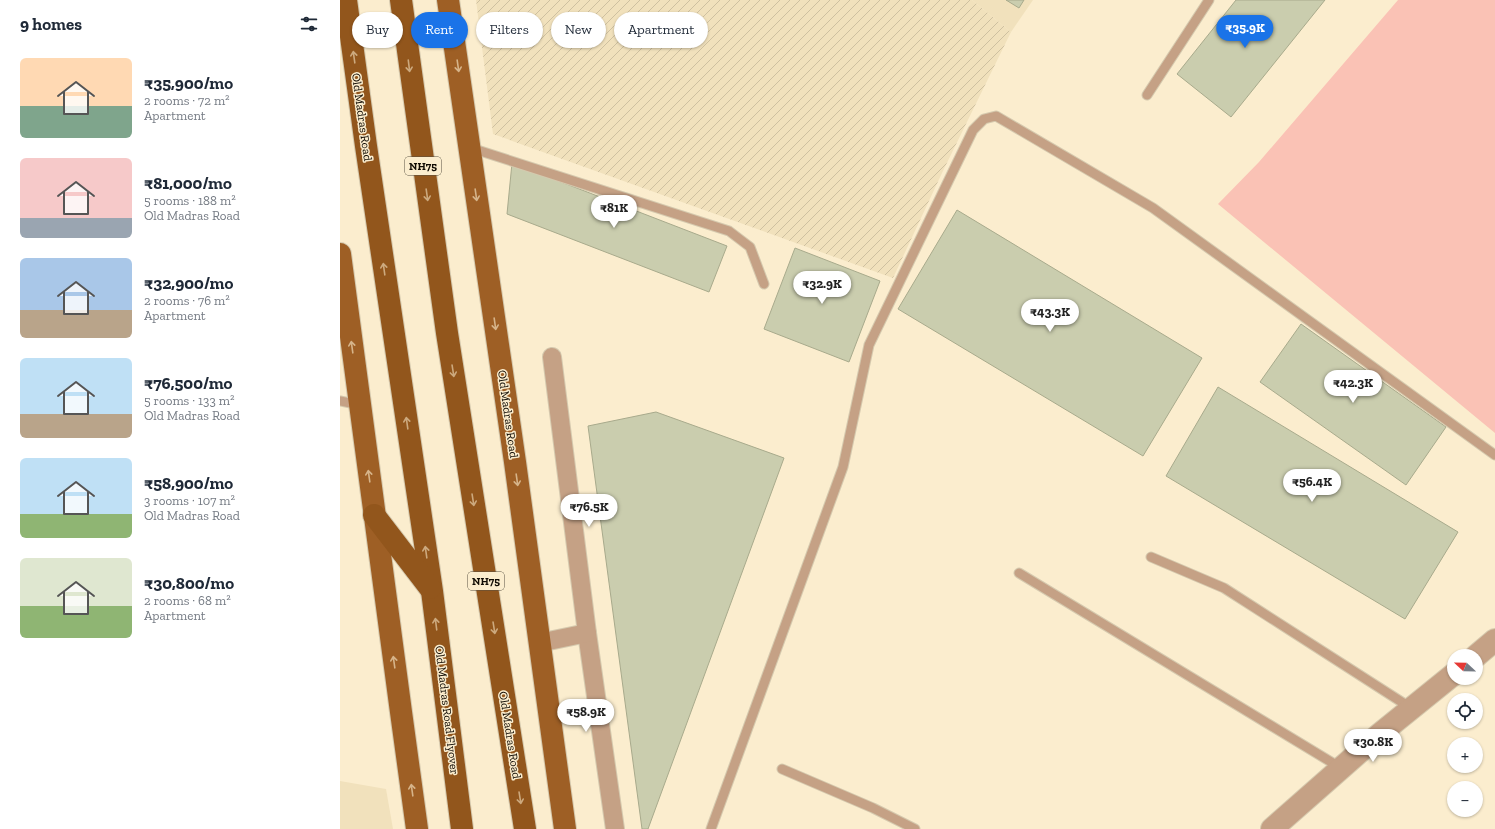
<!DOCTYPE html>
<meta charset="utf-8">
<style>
:root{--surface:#fff;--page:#f2f2f3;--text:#1f2937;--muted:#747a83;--accent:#1a73e8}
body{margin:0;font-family:"Zilla Slab",serif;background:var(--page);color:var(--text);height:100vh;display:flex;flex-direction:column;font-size:15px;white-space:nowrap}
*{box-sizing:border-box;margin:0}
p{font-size:13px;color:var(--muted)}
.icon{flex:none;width:22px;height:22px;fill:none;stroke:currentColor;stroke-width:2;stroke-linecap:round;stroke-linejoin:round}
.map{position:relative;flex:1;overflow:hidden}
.sheet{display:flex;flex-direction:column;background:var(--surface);width:340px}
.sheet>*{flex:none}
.banner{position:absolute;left:12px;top:12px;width:380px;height:36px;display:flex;gap:8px}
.needle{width:26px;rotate:292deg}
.controls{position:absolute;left:1107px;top:649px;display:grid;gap:8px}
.controls a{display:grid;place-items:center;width:36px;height:36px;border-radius:50%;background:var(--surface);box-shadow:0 1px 3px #0004;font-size:20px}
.price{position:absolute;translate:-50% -34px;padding:0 9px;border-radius:14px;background:#fff;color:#222;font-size:13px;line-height:26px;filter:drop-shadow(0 1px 2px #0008)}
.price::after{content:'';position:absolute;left:50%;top:24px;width:12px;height:9px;margin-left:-6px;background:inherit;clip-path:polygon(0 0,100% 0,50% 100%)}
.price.selected{background:var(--accent);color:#fff}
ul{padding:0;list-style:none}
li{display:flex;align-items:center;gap:12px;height:100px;padding:0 20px}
li span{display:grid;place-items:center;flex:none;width:112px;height:80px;border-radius:6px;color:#555}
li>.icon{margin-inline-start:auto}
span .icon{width:48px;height:48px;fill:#fffc;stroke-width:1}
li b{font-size:17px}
h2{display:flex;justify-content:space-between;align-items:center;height:48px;padding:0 20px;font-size:17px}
.chip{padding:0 14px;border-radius:18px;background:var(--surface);box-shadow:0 1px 3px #0004;font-size:14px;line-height:36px}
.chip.selected{background:var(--accent);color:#fff}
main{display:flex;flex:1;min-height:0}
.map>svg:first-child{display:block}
.built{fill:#f1e1bc}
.industrial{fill:url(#industrial-furrows)}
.green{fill:#fac2b5}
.building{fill:#cacdae;stroke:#a8aa8c}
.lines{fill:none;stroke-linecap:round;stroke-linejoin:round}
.service-casing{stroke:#d5c9ae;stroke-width:11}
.minor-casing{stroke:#d5c9ae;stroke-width:20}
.tertiary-casing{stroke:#d5c9ae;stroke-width:24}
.primary-casing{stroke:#d5c9ae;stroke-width:24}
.trunk-casing{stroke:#d5c9ae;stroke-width:24}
.service{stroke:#c5a185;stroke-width:9}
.minor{stroke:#c5a185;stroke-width:18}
.tertiary{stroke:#c5a185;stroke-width:22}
.primary{stroke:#9e5f25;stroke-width:22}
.trunk{stroke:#92561c;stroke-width:22}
.oneway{stroke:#cca97e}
.oneway2{stroke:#d6b48a}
.labels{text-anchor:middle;stroke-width:3;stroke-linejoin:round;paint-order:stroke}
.shield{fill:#fbedce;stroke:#564f40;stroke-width:1}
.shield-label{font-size:11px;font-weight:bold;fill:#100b03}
.street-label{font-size:12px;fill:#100b03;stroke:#fbedce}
</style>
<main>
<section class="sheet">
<h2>9 homes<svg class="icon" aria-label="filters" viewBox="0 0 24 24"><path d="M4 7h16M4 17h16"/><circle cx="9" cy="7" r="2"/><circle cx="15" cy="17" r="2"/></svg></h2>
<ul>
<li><span style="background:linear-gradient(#ffd9b3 60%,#7fa58c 0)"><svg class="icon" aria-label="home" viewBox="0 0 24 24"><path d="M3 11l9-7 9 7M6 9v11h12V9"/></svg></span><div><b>₹35,900/mo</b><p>2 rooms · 72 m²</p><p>Apartment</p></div></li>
<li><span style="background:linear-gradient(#f6c9c9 75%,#9aa5b1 0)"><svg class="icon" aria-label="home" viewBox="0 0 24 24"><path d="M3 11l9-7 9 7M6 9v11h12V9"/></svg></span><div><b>₹81,000/mo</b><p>5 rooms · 188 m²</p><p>Old Madras Road</p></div></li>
<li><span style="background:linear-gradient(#a9c7e8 65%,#b9a48a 0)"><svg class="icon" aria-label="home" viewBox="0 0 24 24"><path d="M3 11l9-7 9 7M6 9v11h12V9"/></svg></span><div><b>₹32,900/mo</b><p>2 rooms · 76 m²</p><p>Apartment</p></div></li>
<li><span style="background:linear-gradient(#bfe0f5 70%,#b9a48a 0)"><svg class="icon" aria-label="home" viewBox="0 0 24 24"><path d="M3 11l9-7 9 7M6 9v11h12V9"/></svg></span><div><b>₹76,500/mo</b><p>5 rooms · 133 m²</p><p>Old Madras Road</p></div></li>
<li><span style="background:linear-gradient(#bfe0f5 70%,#8fb573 0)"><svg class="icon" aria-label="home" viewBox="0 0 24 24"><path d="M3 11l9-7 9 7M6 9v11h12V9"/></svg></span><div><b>₹58,900/mo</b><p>3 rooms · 107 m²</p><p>Old Madras Road</p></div></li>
<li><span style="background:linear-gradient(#dfe7d0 60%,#8fb573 0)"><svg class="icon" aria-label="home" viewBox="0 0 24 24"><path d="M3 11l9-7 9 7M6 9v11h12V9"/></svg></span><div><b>₹30,800/mo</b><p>2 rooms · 68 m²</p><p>Apartment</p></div></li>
</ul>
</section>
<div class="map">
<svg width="1155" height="829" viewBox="0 0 1155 829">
<defs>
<pattern id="industrial-furrows" width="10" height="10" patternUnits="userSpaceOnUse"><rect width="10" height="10" fill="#f1e1bc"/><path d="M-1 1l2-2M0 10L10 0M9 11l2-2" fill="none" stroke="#cec0a0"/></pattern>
</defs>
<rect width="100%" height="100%" fill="#fbedce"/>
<g class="built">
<path d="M 632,0 L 693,0 L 671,32 Z"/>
<path d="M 0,781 L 46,789 L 53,829 L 0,829 Z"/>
</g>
<path class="industrial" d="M 136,0 L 632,0 L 671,32 L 602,173 L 553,278 L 153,134 Z"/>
<path class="green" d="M 1058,0 L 1155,0 L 1155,433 L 878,204 L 919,162 Z"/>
<g class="building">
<path d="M 666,0 L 684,0 L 679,8 Z"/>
<path d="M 896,0 L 985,0 L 891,117 L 837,74 Z"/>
<path d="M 172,163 L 387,246 L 369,292 L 167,214 Z"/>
<path d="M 617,210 L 862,358 L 803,456 L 558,309 Z"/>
<path d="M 455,248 L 540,281 L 509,362 L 424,329 Z"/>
<path d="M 961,324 L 1106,427 L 1066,485 L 920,382 Z"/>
<path d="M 878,387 L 1118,532 L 1065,619 L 826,476 Z"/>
<path d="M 316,412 L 444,458 L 308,829 L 302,829 L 248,426 Z"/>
</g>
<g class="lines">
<g class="service-casing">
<g id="service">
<path d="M 807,95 L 869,0"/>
<path d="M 131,148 L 389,231 L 410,247 L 424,284"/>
<path d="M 0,401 L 20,405"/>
<path d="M 811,557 L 884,588 L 1071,708"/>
<path d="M 679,573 L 1001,768"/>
<path d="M 442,769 L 533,808 L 575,829"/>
<path d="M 371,829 L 503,467 L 529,345 L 633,130 L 644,119 L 656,116 L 813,208 L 1155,455"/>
</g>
</g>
<g class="minor-casing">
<g id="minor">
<path d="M 247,633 L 275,829"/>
<path d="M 199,643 L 247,633 L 212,357"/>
</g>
</g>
<g class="tertiary-casing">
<g id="tertiary">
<path d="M 1136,656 L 1155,640"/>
<path d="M 932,829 L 1041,733 L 1114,674"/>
</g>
</g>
<g class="primary-casing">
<g id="primary">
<path d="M 108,0 L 175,462 L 225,829"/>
<path d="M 0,254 L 61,712 L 77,829"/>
</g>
</g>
<g class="trunk-casing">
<g id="trunk">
<path d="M 6,0 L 26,146 L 92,591 L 122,829"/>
<path d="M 61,0 L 107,333 L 185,829"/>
<path d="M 34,515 L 90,588"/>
</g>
</g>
<use href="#service" class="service"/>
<use href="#minor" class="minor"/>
<use href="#tertiary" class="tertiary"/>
<use href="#primary" class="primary"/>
<use href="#trunk" class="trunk"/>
</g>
<defs><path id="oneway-shaft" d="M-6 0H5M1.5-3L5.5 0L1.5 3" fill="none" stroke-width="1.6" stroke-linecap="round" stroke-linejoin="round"/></defs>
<g class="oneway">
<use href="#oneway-shaft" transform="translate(14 57) rotate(-98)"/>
<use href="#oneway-shaft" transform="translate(69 66) rotate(83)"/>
<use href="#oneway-shaft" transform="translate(87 195) rotate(82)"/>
<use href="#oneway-shaft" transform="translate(44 269) rotate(-98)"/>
<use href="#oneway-shaft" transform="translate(113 371) rotate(81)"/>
<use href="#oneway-shaft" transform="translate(67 423) rotate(-98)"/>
<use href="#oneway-shaft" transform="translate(133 500) rotate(81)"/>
<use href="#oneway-shaft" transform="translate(86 552) rotate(-98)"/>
<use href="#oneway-shaft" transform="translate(96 624) rotate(-97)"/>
<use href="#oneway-shaft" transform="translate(154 628) rotate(81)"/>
<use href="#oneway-shaft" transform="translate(180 798) rotate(81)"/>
</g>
<g class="oneway2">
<use href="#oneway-shaft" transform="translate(118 66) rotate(82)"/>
<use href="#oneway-shaft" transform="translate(136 195) rotate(82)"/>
<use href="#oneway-shaft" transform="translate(155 324) rotate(82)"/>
<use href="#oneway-shaft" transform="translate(12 347) rotate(-98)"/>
<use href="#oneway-shaft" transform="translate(29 476) rotate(-98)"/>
<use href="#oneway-shaft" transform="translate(177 480) rotate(82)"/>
<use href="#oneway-shaft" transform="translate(54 662) rotate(-98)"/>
<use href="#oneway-shaft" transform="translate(72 790) rotate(-98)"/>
</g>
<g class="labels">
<g class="shield">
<rect x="65" y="157" width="36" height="18" rx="3"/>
<rect x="128" y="572" width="36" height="18" rx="3"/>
</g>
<g class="shield-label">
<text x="83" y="170">NH75</text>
<text x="146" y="585">NH75</text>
</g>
<g class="street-label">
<text transform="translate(22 117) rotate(82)" y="4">Old Madras Road</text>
<text transform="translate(168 414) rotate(82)" y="4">Old Madras Road</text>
<text transform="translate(107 710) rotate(83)" y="4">Old Madras Road Flyover</text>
<text transform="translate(170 735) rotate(81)" y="4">Old Madras Road</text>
</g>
</g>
</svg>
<div class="controls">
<a><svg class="needle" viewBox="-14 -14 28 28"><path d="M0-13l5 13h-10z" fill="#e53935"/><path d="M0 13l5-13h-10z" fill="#747a83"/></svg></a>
<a><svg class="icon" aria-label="locate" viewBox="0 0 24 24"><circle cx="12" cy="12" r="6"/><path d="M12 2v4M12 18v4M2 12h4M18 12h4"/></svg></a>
<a>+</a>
<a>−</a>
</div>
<b class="price selected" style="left:905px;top:49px">₹35.9K</b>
<b class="price" style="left:274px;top:229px">₹81K</b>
<b class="price" style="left:482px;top:305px">₹32.9K</b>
<b class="price" style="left:710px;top:333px">₹43.3K</b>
<b class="price" style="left:1013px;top:404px">₹42.3K</b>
<b class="price" style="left:972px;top:503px">₹56.4K</b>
<b class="price" style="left:249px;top:528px">₹76.5K</b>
<b class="price" style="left:246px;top:733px">₹58.9K</b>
<b class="price" style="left:1033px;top:763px">₹30.8K</b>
<div class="banner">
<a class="chip">Buy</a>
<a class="chip selected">Rent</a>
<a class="chip">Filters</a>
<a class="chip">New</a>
<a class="chip">Apartment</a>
</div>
</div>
</main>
